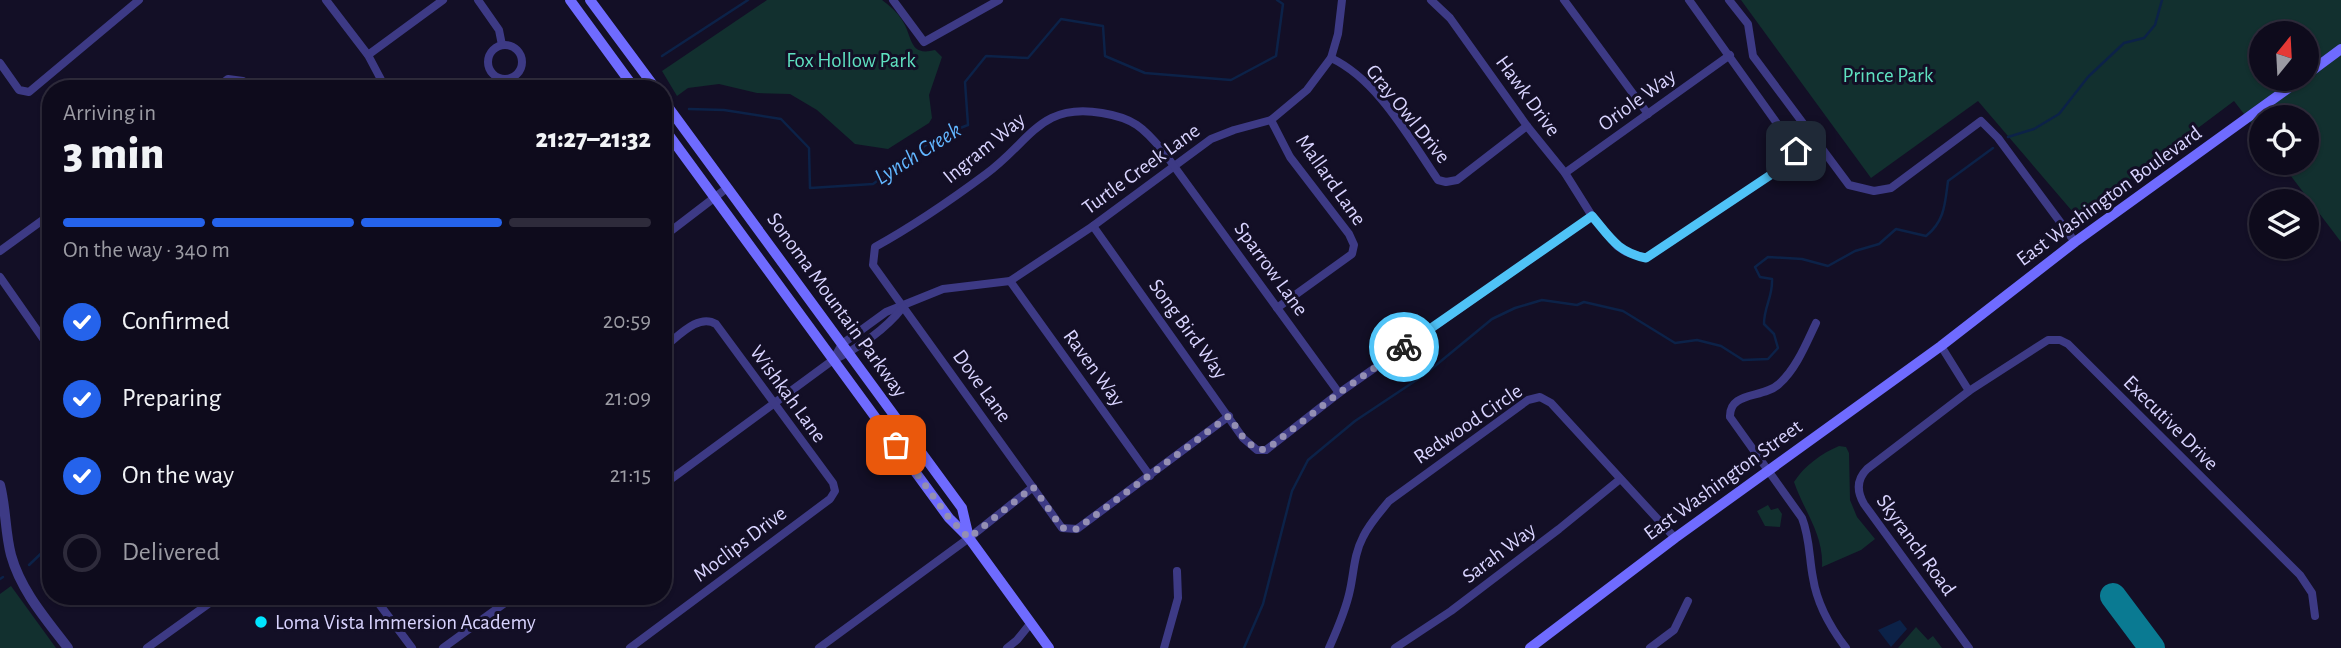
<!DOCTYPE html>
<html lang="en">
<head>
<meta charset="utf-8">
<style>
	body { margin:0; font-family:"Alegreya Sans",sans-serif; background:#1c1929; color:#f1f3f6; height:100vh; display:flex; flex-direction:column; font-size:26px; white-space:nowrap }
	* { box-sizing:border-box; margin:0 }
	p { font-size:23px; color:#9b9ba3 }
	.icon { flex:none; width:38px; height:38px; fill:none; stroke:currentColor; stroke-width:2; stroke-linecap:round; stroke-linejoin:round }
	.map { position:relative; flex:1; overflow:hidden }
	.drawer { position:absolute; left:42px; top:80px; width:630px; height:525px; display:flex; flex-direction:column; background:#0e0b1c; border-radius:28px; box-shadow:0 2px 5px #0004,0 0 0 2px #2e2b3b }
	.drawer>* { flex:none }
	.needle { width:46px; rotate:18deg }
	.fabs { position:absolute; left:2249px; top:21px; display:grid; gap:14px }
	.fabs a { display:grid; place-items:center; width:70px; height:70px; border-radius:50%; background:#0e0b1c; box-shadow:0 2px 5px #0004,0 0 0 2px #2e2b3b; font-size:35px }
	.pin { position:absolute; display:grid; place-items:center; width:60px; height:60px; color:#fff; margin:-30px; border-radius:14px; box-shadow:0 4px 10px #0006 }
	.courier { position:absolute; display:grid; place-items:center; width:70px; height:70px; margin:-35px; border:5px solid #4fc3f7; border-radius:50%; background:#fff; color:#222; box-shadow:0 2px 9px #0007 }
	.headline em { font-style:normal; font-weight:800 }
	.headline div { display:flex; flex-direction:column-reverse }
	.headline { display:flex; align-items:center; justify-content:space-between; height:119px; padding:0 21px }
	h1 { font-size:46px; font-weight:800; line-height:52px }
	.bar { display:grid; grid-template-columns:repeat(4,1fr); gap:10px 7px; align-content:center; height:84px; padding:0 21px }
	.bar i { height:9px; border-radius:5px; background:#2e2b3b }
	.bar .on { background:#2563eb }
	.bar p { grid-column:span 4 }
	ol { padding:0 21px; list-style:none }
	li { display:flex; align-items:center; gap:21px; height:77px }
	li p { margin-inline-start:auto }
	li .icon { padding:7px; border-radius:50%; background:#2563eb; color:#fff; stroke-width:4 }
	li:last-child { color:#9b9ba3 }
	li i { width:38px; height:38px; border:4px solid #2e2b3b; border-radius:50% }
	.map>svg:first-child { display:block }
	.green { fill:#12302f; fill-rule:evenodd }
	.water { fill:#0c2248 }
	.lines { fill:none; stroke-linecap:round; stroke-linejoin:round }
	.stream { stroke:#0c2248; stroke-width:2.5 }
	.taxiway { stroke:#0a7a92; stroke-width:26 }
	.minor { stroke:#3d3a85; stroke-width:8 }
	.tertiary { stroke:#3d3a85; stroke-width:10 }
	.secondary { stroke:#6f6bff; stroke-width:10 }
	.done { stroke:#948fb3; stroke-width:7; stroke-dasharray:0 12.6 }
	.route { stroke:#4fc3f7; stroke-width:9 }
	.poi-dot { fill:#00e5ff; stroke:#130f26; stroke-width:2.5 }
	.labels { text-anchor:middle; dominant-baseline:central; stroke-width:6; stroke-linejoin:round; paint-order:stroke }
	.park-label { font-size:21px; fill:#5fe0c0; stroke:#130f26 }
	.street-label { font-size:21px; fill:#d9d4ff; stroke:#130f26 }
	.poi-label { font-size:21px; fill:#d9d4ff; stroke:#130f26; text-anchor:start }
	.water-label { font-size:23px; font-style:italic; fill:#62b6ff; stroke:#130f26 }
</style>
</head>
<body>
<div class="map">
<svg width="2341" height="648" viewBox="0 0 2341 648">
	<rect width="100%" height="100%" fill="#130f26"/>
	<!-- green -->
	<g class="green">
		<path d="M 767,0 L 882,0 C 890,6 897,12 902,20 C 913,36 908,57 935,50 L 942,57 L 929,95 L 932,118 L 929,123 L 888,149 L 855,144 L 817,110 L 790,94 L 757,93 L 719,84 L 688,88 L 677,96 L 662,71 Z"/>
		<path d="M 1741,0 L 2341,0 L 2341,242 L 2281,163 L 2306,163 L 2306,117 L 2261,117 L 2261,136 L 2234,101 L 2078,218 L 1978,101 L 1871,178 ZM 2261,33 L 2306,33 L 2306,79 L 2261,79 Z"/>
		<path d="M 1839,446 L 1846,447 L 1849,453 L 1850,500 L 1857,517 L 1875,539 L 1861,550 L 1822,567 C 1824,535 1804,511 1794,482 C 1804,466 1822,453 1839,446 Z"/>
		<polygon points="1768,505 1771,510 1778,508 1782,514 1780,527 1765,526 1757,511"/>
		<polygon points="11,586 56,648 0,648 0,594"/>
		<polygon points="1916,627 1928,640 1933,636 1942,648 1898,648"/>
	</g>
	<!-- water -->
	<polygon class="water" points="1900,620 1907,629 1891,647 1878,630"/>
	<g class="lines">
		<!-- stream -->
		<g class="stream">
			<polyline points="662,56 748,0"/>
			<polyline points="689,109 724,110 781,119 809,148 810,188 873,184 937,137 968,125 965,82 986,56 1028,58 1061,19 1103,26 1105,56 1145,73 1231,80 1276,56 1283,4 1277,0"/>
			<polyline points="2008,137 2034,129 2059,114 2088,77 2124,43 2144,38 2155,25 2162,0"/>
			<polyline points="29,565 51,544"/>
			<polyline points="0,579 3,577"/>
			<path d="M 1244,648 L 1263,604 L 1292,491 L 1308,460 L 1355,421 L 1424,375 L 1492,319 L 1515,308 L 1542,300 L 1577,305 L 1584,302 L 1623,311 L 1675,343 L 1697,340 L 1721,346 L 1743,360 L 1768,359 L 1778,348 L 1774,334 L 1764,324 C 1764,306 1773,297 1772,279 L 1760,277 L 1755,267 L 1768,257 L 1802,259 L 1828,266 L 1855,251 L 1879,244 L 1896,229 L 1926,236 C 1945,221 1945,203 1948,181 L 1993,148"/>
		</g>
		<!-- taxiway -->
		<polyline class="taxiway" points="2113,596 2152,648"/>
		<!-- minor -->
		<g class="minor">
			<polyline points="326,0 368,55 386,89"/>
			<polyline points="478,0 499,30 502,45"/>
			<polyline points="893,0 924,42 999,0"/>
			<polyline points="1431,0 1450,18 1527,126 1565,173 1592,216 1617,246 1626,252 1646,258 1787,164 1796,150 1689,0"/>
			<polyline points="1564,0 1648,114"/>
			<polyline points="1729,0 1748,24 1753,56 1849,185 1874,191 1891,188 1981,121 1998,138 2075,242"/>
			<circle cx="505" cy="62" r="17"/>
			<polyline points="368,55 443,0"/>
			<path d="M 1331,58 C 1378,80 1409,138 1438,180 L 1446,182 L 1457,180 L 1527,126"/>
			<polyline points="0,63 19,90 29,92 139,0"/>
			<polyline points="215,89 228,79 243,81 249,89"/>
			<polyline points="1271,120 1290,157 1349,234 1354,245 1352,254 1277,308"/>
			<polyline points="1565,173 1730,55"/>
			<polyline points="1093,226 1243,438 1257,450 1266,450 1339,393 1592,216"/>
			<polyline points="663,237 727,188"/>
			<polyline points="0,251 51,214"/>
			<polyline points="0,277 51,350"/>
			<polyline points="1010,281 1150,476"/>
			<path d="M 1816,323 C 1806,344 1796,369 1779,384 C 1763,399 1729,391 1730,417 L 1802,518 C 1810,538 1809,558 1813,578 C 1817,604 1830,627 1846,648"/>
			<path d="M 1941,346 L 1969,391 L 1867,469 C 1856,480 1857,492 1864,504 L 1969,648"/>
			<polyline points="833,360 842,344 886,312 943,289 1010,281 1093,226 1211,139 1234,130 1271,120 1307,90 1331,58 1338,34 1342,0"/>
			<polyline points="1969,391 2048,340 2060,340 2068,344 2300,575 2312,593 2315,616"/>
			<path d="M 1229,416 L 1077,529 L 1062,528 L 873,265 L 875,247 C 913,226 951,200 986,174 C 1030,142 1040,102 1102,113 C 1133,118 1143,127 1163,151 L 1339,393"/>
			<path d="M 663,485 L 833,360 C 859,348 886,329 903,307"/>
			<polyline points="374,597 412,648"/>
			<polyline points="147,648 218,597"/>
			<polyline points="443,648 513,597"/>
			<path d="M 630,648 L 830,499 L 835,491 L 833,483 L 716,324 C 698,313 678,337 663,348"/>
			<polyline points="819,648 969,538 1033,487"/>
			<polyline points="1007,648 1017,640 1030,624"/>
			<polyline points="1164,648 1178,598 1177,571"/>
			<path d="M 1329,648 C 1337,630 1346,610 1350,590 C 1354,572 1354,554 1363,537 C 1369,524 1380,512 1389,501 L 1528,400 L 1540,397 L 1551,403 L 1675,538"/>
			<polyline points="1395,648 1451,611 1559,529 1619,480"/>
			<polyline points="1650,648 1674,630 1688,601"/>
		</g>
		<!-- tertiary -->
		<path class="tertiary" d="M 0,485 C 6,508 5,532 11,555 C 21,591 46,619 68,648"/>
		<!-- secondary -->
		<g class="secondary">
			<polyline points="570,0 635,89"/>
			<polyline points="590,0 656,89"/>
			<polyline points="2306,75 2341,49"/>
			<polyline points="663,100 962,508 969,538"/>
			<polyline points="663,127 949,518 969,538 1049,648"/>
			<polyline points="1530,648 1675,538 1941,346 2075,242 2301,79"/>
		</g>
	</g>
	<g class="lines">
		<!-- done -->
		<path class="done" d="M 896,445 L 949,518 L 969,538 L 1033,487 L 1062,528 L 1077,529 L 1229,416 C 1239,431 1247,449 1266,450 L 1339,393 L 1404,347"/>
		<!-- route -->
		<path class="route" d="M 1404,347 L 1592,216 C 1610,237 1617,252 1646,258 L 1787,164 L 1796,151"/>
	</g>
	<!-- markers -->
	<circle class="poi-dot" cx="261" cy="622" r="7"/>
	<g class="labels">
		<!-- park labels -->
		<g class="park-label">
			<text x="851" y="60">Fox Hollow Park</text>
			<text x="1888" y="75">Prince Park</text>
		</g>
		<!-- street labels -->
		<g class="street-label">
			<text transform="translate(1528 96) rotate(54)">Hawk Drive</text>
			<text transform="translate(1637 100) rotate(-36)">Oriole Way</text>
			<text transform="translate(1408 114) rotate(51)">Gray Owl Drive</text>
			<text transform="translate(984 148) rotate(-39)">Ingram Way</text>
			<text transform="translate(1141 169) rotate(-36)">Turtle Creek Lane</text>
			<text transform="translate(1331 180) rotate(55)">Mallard Lane</text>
			<text transform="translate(2109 196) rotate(-36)">East Washington Boulevard</text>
			<text transform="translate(1271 269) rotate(54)">Sparrow Lane</text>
			<text transform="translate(837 305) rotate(54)">Sonoma Mountain Parkway</text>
			<text transform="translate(1188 329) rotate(54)">Song Bird Way</text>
			<text transform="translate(1094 368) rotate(54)">Raven Way</text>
			<text transform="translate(982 386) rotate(54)">Dove Lane</text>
			<text transform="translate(788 394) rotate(54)">Wishkah Lane</text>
			<text transform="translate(2171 423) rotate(45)">Executive Drive</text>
			<text transform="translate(1468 424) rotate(-34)">Redwood Circle</text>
			<text transform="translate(1723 480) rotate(-36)">East Washington Street</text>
			<text transform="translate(740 544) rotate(-37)">Moclips Drive</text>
			<text transform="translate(1916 545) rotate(54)">Skyranch Road</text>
			<text transform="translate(1499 553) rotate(-37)">Sarah Way</text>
		</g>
		<!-- poi labels -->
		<g class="poi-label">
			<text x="275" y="622">Loma Vista Immersion Academy</text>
		</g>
		<!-- water labels -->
		<g class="water-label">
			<text transform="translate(918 154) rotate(-32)">Lynch Creek</text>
		</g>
	</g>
</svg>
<div class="fabs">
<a><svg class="needle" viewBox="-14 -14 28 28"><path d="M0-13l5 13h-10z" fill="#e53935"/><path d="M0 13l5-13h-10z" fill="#9b9ba3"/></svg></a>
<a><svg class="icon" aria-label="locate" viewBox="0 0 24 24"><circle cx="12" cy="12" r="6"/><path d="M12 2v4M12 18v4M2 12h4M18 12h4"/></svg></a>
<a><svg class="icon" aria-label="layers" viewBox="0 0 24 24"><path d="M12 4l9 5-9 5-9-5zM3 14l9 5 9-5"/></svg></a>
</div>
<div class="pin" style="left:896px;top:445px;background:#ea580c"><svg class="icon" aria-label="bag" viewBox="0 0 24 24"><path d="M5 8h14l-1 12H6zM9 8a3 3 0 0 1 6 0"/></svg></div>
<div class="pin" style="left:1796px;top:151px;background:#1f2937"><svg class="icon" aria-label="home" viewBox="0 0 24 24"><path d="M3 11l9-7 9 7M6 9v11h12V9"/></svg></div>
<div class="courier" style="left:1404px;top:347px"><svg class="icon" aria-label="bike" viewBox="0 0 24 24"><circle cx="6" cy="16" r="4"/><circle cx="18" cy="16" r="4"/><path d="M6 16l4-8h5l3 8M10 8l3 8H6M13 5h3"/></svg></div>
<section class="drawer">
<div class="headline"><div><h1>3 min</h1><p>Arriving in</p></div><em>21:27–21:32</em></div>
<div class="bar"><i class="on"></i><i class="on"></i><i class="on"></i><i></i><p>On the way · 340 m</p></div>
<ol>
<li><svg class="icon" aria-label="check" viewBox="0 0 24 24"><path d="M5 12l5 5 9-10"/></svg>Confirmed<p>20:59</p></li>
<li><svg class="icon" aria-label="check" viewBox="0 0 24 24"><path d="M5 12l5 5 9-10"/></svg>Preparing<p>21:09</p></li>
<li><svg class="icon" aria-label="check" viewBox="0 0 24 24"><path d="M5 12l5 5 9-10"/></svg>On the way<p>21:15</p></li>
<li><i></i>Delivered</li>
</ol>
</section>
</div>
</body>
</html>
